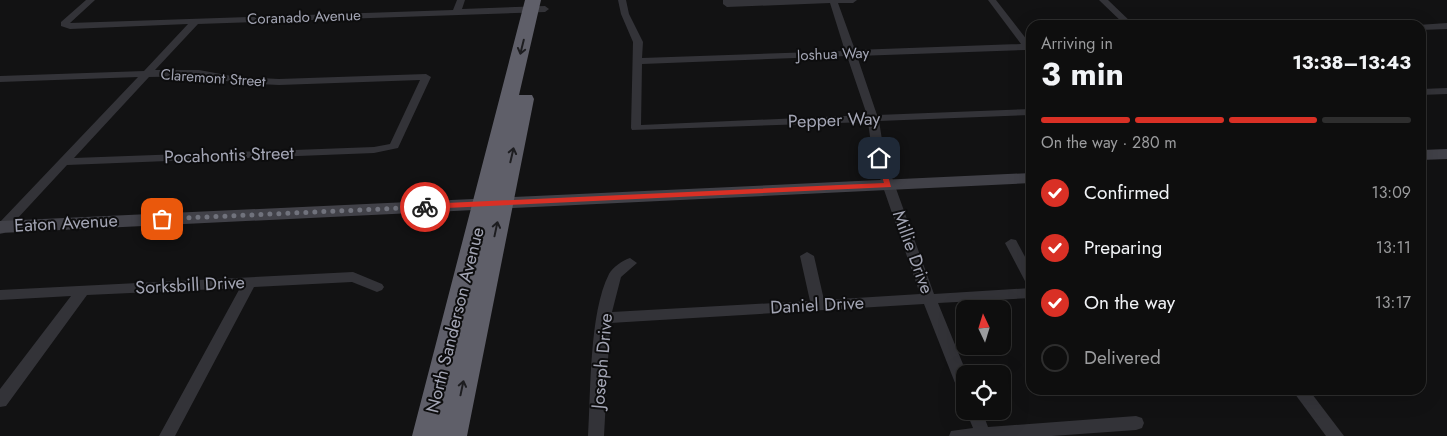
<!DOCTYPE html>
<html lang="en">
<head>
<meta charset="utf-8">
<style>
	body { margin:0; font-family:Jost,sans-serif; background:#171717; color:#f1f3f6; height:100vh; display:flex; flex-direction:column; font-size:19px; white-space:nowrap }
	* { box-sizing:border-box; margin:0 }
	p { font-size:16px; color:#9b9c9e }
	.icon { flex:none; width:28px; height:28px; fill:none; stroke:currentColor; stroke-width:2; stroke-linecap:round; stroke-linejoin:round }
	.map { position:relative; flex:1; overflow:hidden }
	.sheet { position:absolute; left:1026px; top:20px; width:400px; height:375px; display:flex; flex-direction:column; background:#0e0e0e; border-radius:15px; box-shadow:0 5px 20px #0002,0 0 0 1px #2e2e2e }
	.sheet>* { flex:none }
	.needle { width:32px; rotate:356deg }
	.fabs { position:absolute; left:956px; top:300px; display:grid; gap:10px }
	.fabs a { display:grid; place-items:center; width:55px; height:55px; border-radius:10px; background:#0e0e0e; box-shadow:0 5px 20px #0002,0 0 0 1px #2e2e2e; font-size:25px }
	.pin { position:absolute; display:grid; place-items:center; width:42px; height:42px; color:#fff; margin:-21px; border-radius:10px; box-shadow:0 2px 8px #0006 }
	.courier { position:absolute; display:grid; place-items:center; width:50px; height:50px; margin:-25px; border:4px solid #d93025; border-radius:50%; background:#fff; color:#222; box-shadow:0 1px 6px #0007 }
	.head em { font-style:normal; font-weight:700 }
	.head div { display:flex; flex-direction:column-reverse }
	.head { display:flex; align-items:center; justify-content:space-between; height:85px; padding:0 15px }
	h1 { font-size:32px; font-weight:700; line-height:38px }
	.bar { display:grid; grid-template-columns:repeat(4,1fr); gap:8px 5px; align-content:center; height:60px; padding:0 15px }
	.bar i { height:6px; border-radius:4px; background:#2e2e2e }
	.bar .current { background:#d93025 }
	.bar p { grid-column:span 4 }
	ol { padding:0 15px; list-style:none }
	li { display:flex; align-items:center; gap:15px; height:55px }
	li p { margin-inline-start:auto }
	li .icon { padding:5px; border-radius:50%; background:#d93025; color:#fff; stroke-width:4 }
	li:last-child { color:#9b9c9e }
	li i { width:28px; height:28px; border:2px solid #2e2e2e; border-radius:50% }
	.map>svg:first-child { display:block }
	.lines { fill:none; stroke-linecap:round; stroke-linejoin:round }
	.street { fill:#333338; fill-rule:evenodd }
	.secondary { fill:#414148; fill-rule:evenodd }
	.highway { fill:#5f5f69; fill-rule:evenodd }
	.oneway { stroke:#1d1d20 }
	.route { fill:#d93025 }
	.done { stroke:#70727c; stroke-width:5; stroke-dasharray:0 9 }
	.labels { text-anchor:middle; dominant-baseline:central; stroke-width:4; stroke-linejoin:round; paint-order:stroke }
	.far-street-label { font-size:15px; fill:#a3a5b4; stroke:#0d0d0e }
	.street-label { font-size:18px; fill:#a3a5b4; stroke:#0d0d0e }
</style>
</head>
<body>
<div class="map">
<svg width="1447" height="436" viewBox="0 0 1447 436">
	<rect width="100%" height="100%" fill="#121213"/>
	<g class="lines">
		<!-- street -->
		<g class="street">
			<path d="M 86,0 L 95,0 L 70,23 L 453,10 L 457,0 L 465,0 L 462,9 L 545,6 L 549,9 L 545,12 L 198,24 L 155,70 L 199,70 L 237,77 L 279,79 L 426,74 L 431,77 L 398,148 L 374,153 L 67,165 L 4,233 L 0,234 L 0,222 L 138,77 L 0,82 L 0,76 L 144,71 L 188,24 L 70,29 L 61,26 L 61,22 ZM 199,76 L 237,83 L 279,85 L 420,80 L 390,144 L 374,147 L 74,158 L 149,77 Z"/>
			<path d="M 618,0 L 626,0 L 629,14 L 643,42 L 642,58 L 845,51 L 830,3 L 727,7 L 723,4 L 723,0 L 857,0 L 853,3 L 838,3 L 855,50 L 1021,44 L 988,0 L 996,0 L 1031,45 L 1031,54 L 1025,50 L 857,56 L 877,115 L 1031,109 L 1031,115 L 879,121 L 885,158 L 934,294 L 1031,288 L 1031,298 L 938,303 L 967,374 L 965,374 L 965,394 L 959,392 L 957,388 L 924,304 L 610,323 L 604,436 L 588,436 C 591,392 589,313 609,274 C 612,268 623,260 630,258 L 637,263 L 621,277 L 612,312 L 810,301 L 800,256 L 807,252 L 814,256 L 824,300 L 920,294 L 873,158 L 868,122 L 632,130 L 631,128 L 633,42 L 621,14 ZM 847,56 L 867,115 L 641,125 L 642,64 Z"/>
			<polygon points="1099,0 1108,0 1134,25 1125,25"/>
			<polygon points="1447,23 1447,29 1421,30 1421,25 1418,25"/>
			<polygon points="1447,88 1447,94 1421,95 1421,89"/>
			<polygon points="1011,239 1016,240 1031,268 1031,285 1026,283 1005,243"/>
			<polygon points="353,272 382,284 384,287 382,290 377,292 352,282 254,287 175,436 159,436 240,288 87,295 6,406 0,407 0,389 71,296 0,300 0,290"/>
			<polygon points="1292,390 1309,390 1344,436 1326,436"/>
			<polygon points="966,411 982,411 988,427 1136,416 1142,418 1144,423 1142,428 1136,430 1052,436 949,436 951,431 973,428"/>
		</g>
		<!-- secondary -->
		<g class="secondary">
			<polygon points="1447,149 1447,159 1421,160 1421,150"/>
			<polygon points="1031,173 1031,183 0,233 0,221"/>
		</g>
		<!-- highway -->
		<polygon class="highway" points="525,0 541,0 519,95 532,95 534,99 467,436 412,436"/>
	</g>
	<!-- one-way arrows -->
	<defs><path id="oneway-shaft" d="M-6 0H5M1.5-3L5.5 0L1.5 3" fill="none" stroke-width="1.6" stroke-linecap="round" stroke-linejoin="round" transform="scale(1.25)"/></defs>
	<g class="oneway">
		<use href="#oneway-shaft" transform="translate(522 47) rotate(104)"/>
		<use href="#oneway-shaft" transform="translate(512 155) rotate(-77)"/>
		<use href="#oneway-shaft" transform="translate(496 229) rotate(-78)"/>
		<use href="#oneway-shaft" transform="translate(462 388) rotate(-78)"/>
	</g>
	<!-- route -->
	<polygon class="route" points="876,157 883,158 891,187 425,209 421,207 425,204 884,183"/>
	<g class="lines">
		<!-- done -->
		<polyline class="done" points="162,219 425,207"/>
	</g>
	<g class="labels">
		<!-- far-street labels -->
		<g class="far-street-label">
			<text transform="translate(304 17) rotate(-2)">Coranado Avenue</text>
			<text transform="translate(833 54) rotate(-2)">Joshua Way</text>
			<text transform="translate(213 78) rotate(4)">Claremont Street</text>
		</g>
		<!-- street labels -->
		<g class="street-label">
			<text transform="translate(834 120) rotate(-2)">Pepper Way</text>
			<text transform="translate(229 155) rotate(-2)">Pocahontis Street</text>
			<text transform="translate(66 223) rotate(-3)">Eaton Avenue</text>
			<text transform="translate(913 252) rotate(70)">Millie Drive</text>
			<text transform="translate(190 285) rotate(-3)">Sorksbill Drive</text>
			<text transform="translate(817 305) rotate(-3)">Daniel Drive</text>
			<text transform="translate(455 320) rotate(-76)">North Sanderson Avenue</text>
			<text transform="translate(602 361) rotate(-85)">Joseph Drive</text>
		</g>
	</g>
</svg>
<div class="fabs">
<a><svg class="needle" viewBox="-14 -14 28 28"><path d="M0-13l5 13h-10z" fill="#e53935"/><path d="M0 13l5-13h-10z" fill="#9b9c9e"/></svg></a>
<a><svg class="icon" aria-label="locate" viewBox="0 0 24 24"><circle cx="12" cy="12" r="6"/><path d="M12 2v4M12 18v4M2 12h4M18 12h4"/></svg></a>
</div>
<div class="pin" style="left:162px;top:219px;background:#ea580c"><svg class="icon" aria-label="bag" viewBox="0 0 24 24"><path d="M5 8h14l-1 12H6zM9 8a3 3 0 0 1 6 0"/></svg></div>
<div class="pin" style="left:879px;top:158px;background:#1f2937"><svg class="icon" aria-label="home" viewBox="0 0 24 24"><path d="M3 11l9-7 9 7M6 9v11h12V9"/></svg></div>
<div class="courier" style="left:425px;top:207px"><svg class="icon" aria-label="bike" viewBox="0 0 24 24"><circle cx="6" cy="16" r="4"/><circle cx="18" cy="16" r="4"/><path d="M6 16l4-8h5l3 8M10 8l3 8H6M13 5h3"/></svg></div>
<section class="sheet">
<div class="head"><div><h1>3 min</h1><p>Arriving in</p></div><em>13:38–13:43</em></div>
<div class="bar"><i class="current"></i><i class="current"></i><i class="current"></i><i></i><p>On the way · 280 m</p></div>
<ol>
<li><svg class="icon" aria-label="check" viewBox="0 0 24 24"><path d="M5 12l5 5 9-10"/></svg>Confirmed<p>13:09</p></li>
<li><svg class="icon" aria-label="check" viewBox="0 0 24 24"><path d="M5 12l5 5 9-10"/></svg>Preparing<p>13:11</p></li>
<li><svg class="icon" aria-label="check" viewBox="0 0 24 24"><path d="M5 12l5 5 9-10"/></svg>On the way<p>13:17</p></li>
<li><i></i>Delivered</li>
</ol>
</section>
</div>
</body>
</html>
